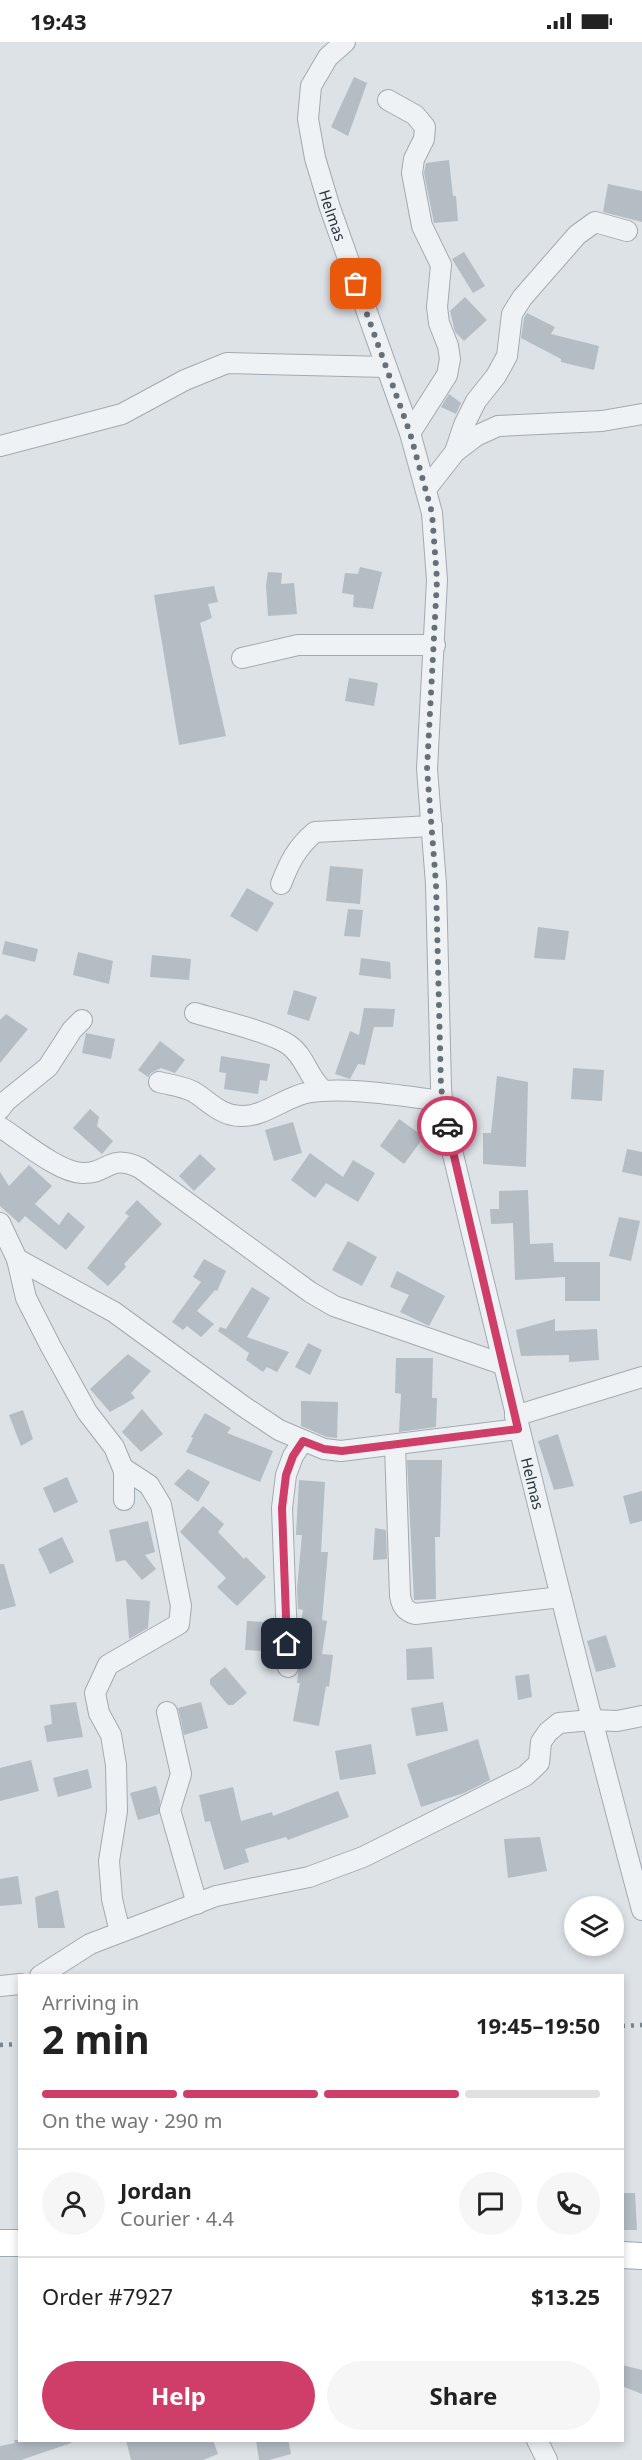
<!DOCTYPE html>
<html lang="en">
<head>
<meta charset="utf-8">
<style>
	body { margin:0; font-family:"Noto Sans",sans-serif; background:#f6f6f6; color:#222; height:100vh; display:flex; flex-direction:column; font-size:22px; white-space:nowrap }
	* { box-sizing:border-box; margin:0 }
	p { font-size:20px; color:#767676 }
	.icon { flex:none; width:33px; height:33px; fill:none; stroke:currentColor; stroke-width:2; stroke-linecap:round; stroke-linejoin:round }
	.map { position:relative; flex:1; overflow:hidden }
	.panel { position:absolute; left:18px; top:1932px; width:606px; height:468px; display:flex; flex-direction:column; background:#fff; border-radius:0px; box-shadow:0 3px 9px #0003 }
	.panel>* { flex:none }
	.controls { position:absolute; left:564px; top:1854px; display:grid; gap:12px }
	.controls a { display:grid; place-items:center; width:60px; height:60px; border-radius:50%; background:#fff; box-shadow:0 3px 9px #0003; font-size:30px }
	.pin { position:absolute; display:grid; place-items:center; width:51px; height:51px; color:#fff; margin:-26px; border-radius:12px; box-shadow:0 3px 9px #0006 }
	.courier { position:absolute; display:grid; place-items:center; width:60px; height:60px; margin:-30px; border:4px solid #cf3e69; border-radius:50%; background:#fff; color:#222; box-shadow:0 2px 8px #0007 }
	.head em { font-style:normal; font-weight:700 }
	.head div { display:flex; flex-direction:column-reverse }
	.head { display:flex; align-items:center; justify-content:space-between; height:102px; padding:0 24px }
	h1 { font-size:39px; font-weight:700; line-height:45px }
	.bar { display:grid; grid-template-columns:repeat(4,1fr); gap:9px 6px; align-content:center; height:72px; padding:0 24px }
	.bar i { height:8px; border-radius:4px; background:#e0e0e0 }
	.bar .selected { background:#cf3e69 }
	.bar p { grid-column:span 4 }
	.line { display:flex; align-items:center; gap:15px; padding:0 24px; border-top:2px solid #e0e0e0 }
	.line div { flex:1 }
	.round { display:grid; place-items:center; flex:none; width:63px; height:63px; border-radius:32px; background:#f6f6f6 }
	.cta { display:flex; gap:12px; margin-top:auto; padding:12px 24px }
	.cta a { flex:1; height:69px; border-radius:36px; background:#cf3e69; color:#fff; font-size:24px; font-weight:700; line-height:69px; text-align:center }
	.cta a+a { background:#f6f6f6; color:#222 }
	.status { display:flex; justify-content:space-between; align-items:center; height:42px; padding:0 30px; background:#fff; direction:ltr }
	.status svg { height:16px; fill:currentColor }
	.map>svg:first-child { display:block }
	.building { fill:#b4bcc4 }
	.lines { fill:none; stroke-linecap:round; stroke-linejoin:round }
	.minor-casing { stroke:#a2aab1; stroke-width:22 }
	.major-casing { stroke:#9ca8b3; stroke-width:28 }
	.minor { stroke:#eff2f5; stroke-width:20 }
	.major { stroke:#fff; stroke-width:26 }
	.rail { stroke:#768491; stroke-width:4.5; stroke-dasharray:3 6; stroke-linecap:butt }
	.done { stroke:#667078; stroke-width:6; stroke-dasharray:0 10.8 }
	.route { stroke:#cf3e69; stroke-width:8 }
	.labels { text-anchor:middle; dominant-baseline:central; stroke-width:4.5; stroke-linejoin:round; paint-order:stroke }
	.street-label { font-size:15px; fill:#26323d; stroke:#ecf1f5 }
</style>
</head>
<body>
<div class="status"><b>19:43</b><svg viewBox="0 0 49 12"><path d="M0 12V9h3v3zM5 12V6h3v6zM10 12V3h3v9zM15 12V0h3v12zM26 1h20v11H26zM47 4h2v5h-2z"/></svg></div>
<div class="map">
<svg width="642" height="2418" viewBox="0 0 642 2418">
	<rect width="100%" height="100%" fill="#dde2e7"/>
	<!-- building -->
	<g class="building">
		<polygon points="354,35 367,41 348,94 331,85"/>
		<polygon points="449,118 453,154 456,154 458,179 434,181 424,131 426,121"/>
		<polygon points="608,142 642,149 642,180 603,170"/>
		<polygon points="464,210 485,244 473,251 452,217"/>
		<polygon points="465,255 487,278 464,299 455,290 450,269"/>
		<polygon points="527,271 555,285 551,292 599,304 594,328 561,320 561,317 521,296 524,276"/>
		<polygon points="449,352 461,361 456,372 441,365"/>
		<polygon points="360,525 382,530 373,567 353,565 354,553 342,551 345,531 358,532"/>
		<polygon points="268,530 282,531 281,542 294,541 297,572 268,574 266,544"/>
		<polygon points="214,544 218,560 208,562 212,576 200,581 226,694 179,703 154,553"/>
		<polygon points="349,636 378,641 374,664 345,659"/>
		<polygon points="330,824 363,827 360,862 326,859"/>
		<polygon points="247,846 274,861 257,890 230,874"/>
		<polygon points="348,867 363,868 360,895 344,894"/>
		<polygon points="538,885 569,889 565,918 534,916"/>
		<polygon points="5,899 38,907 35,920 2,912"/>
		<polygon points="78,910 113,919 109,942 73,933"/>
		<polygon points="152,913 191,917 189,938 150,935"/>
		<polygon points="361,916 390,920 391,937 359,933"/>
		<polygon points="294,948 317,955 309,979 287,972"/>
		<polygon points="364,966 395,967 393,985 374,985 365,1023 358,1022 350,1037 335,1032 350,989 359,993"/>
		<polygon points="6,972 28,987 0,1021 0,978"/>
		<polygon points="86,991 115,997 111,1017 82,1011"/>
		<polygon points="160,999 185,1018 175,1031 161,1026 151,1031 148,1035 138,1028"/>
		<polygon points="221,1014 270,1022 267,1039 260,1038 258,1052 224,1047 226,1031 219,1030"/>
		<polygon points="573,1026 604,1028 602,1059 571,1057"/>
		<polygon points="497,1034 528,1040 526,1125 483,1122 483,1091 491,1091"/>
		<polygon points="90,1067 99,1075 97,1084 113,1099 102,1112 73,1086"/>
		<polygon points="399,1077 424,1095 404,1122 380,1104"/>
		<polygon points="293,1080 302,1111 274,1119 265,1088"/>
		<polygon points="627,1107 642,1110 642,1134 622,1130"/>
		<polygon points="310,1111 343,1135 353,1118 375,1131 358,1160 326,1141 315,1156 291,1138"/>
		<polygon points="200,1112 216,1127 194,1149 179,1134"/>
		<polygon points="29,1123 52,1144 35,1162 59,1183 68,1170 85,1185 66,1208 25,1174 19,1181 0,1164 0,1130 9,1144"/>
		<polygon points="528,1148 530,1202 553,1201 554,1220 600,1220 600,1259 565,1259 565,1235 515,1238 513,1181 491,1182 490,1167 499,1167 499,1149"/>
		<polygon points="137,1158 162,1182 124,1222 126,1225 108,1244 87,1226 129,1174 125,1171"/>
		<polygon points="619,1175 640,1179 631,1219 609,1214"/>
		<polygon points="348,1199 377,1215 362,1244 332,1228"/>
		<polygon points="204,1217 226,1229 217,1249 215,1248 197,1269 214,1282 201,1295 187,1284 183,1288 172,1280 201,1240 193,1235"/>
		<polygon points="397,1229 445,1254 429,1284 400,1270 409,1253 390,1245"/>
		<polygon points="252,1245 270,1256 247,1295 289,1310 277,1330 267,1325 263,1330 246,1318 249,1311 218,1289 220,1285 226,1287"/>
		<polygon points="555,1277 555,1289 597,1287 599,1318 569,1320 569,1313 521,1314 516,1288"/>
		<polygon points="308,1301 322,1308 310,1333 295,1325"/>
		<polygon points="128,1312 151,1329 131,1351 135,1356 110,1370 90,1347"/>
		<polygon points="396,1316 433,1316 432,1356 437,1356 436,1385 399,1390 401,1352 395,1351"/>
		<polygon points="301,1359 338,1360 337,1396 327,1395 301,1384"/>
		<polygon points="142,1367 163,1392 141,1410 122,1390"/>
		<polygon points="23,1368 33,1397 21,1404 9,1373"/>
		<polygon points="205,1371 231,1386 227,1391 273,1409 260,1440 186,1410 193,1396 191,1395"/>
		<polygon points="558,1392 574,1444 554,1448 538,1399"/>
		<polygon points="407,1418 442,1418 440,1495 435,1495 436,1557 414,1558"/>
		<polygon points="188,1427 210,1440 198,1460 174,1442"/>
		<polygon points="67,1435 78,1460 54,1471 43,1446"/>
		<polygon points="299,1438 325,1440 321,1510 328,1510 322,1578 327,1579 322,1612 333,1613 329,1645 326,1644 319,1684 293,1679 300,1641 297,1641 301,1603 299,1603 299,1591 303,1568 298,1567 297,1546 302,1493 296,1493"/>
		<polygon points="642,1449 642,1479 630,1482 623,1454"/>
		<polygon points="203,1464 224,1482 218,1490 244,1517 246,1515 266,1535 237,1564 217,1545 226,1536 180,1490"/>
		<polygon points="148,1479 155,1510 145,1513 156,1527 142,1538 125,1518 116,1520 109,1488"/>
		<polygon points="375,1486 386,1488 387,1517 373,1518"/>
		<polygon points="62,1495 74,1520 50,1532 38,1507"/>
		<polygon points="0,1522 4,1522 16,1564 0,1568"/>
		<polygon points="126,1557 150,1559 148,1586 129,1597"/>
		<polygon points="247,1579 265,1580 263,1609 245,1608"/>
		<polygon points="606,1593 616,1625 596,1630 587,1599"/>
		<polygon points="432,1605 434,1637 407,1638 406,1607"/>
		<polygon points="225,1625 247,1651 233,1663 228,1663 210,1642 210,1637"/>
		<polygon points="529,1632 532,1655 518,1658 515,1634"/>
		<polygon points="76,1660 83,1695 47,1700 44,1684 52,1682 50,1663"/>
		<polygon points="201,1660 208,1686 184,1693 178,1666"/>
		<polygon points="443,1660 448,1689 416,1694 411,1666"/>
		<polygon points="478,1697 490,1738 464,1751 421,1765 407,1722"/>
		<polygon points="371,1702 376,1732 340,1738 335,1709"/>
		<polygon points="31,1718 39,1749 0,1759 0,1726"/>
		<polygon points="88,1727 92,1746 58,1755 53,1736"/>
		<polygon points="156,1744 160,1759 159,1772 138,1778 130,1751"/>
		<polygon points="233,1745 241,1779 272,1770 273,1774 338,1749 349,1775 288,1798 286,1795 245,1807 249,1820 224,1828 210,1779 205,1780 199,1753"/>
		<polygon points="540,1795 547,1829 508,1836 504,1797"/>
		<polygon points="18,1834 22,1862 0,1864 0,1837"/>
		<polygon points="58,1848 65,1886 38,1886 35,1855"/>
		<polygon points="622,2151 635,2151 637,2188 622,2188"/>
		<polygon points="622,2323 642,2328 642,2352 622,2344"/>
		<polygon points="14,2398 71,2398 71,2401 21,2418 0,2418 0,2404 15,2401"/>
		<polygon points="126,2398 213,2398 218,2412 203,2418 131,2418"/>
		<polygon points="256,2398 288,2398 291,2412 269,2418 259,2418"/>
	</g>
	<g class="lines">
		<!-- minor casing -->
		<g class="minor-casing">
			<g id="minor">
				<path id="s1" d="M 345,0 L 328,15 L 311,44 L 308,77 L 315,116 L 330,166 L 410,391 L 432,471 L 437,538 L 427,727 L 436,842 L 441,1045 L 443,1071 C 507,1337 571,1603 642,1868"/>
				<polyline points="388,58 415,73 425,85 424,97 414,117 412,131 422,184 441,223 437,265 439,281 448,304 450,317 447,333 410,391"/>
				<polyline points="0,404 122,372 185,338 227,321 386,325"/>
				<polyline points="455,410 464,383 476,359 496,334 507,314 512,272 522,256 577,193 595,180 627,189"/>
				<polyline points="426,447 455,410 476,394 498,384 602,379 642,372"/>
				<polyline points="242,616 298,603 435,603"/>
				<path d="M 281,842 C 289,821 297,805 315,790 L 432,784"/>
				<path d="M 195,971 C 219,978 271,990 289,1003 C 306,1015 308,1036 323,1048"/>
				<path d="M 159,1040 C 170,1043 183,1044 194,1050 C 210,1060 221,1074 241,1074 C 263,1075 284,1056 306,1051 C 345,1044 402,1054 442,1059"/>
				<polyline points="0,1067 6,1059 48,1025 72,988 82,978"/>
				<path d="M 0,1085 C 21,1098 58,1130 82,1131 C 109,1132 108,1111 140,1126 L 310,1250 L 334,1264 L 502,1322"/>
				<polyline points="0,1181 17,1217 114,1270 243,1364 279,1388 324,1407 341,1409 518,1387"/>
				<polyline points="17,1217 26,1256 51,1305 87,1370 114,1405 124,1429 124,1458"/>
				<polyline points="515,1374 642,1335"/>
				<path d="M 395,1403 L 400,1554 C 402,1564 405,1569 415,1572 L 561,1555"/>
				<polyline points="288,1625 282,1466 286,1433 293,1414 303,1399"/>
				<polyline points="167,1670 181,1732 170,1768 197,1862"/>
				<polyline points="120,1890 112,1857 109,1819 117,1769 116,1723 111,1693 99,1671 95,1651 108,1623 179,1582 181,1564 161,1463 149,1443 123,1426"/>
				<polyline points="40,1934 90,1902 216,1854 309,1835 363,1815 525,1734 539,1721 541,1700 548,1690 559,1681 591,1678 617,1679 642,1674"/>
				<polyline points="0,1944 20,1942"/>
				<polyline points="537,2398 547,2418"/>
			</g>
		</g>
		<!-- major casing -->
		<g class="major-casing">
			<g id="major">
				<polyline points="0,2201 20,2201"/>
				<polyline points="622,2213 642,2214"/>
			</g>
		</g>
		<!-- minor -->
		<use href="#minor" class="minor"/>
		<!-- major -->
		<use href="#major" class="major"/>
		<!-- rail -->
		<g class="rail">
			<polyline points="622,1984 642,1983"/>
			<polyline points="0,2003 20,2002"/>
		</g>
	</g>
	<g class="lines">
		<!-- done -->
		<polyline class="done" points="356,242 410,391 432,471 437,538 427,727 436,842 441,1045 447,1084"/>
		<!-- route -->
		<polyline class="route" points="287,1602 282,1466 286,1433 293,1414 303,1399 324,1407 342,1409 518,1387 447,1084"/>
	</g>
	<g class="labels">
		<!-- street labels -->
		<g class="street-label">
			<text stroke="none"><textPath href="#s1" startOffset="189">Helmas</textPath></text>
			<text stroke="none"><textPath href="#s1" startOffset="1485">Helmas</textPath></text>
		</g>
	</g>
</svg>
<div class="controls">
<a><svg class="icon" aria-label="layers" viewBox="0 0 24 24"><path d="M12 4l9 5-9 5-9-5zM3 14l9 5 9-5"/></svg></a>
</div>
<div class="pin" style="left:356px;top:242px;background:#ea580c"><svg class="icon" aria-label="bag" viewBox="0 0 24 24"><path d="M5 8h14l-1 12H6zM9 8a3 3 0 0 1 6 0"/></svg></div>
<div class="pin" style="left:287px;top:1602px;background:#1f2937"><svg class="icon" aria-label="home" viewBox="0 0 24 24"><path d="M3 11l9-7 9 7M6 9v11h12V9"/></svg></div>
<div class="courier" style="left:447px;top:1084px"><svg class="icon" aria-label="car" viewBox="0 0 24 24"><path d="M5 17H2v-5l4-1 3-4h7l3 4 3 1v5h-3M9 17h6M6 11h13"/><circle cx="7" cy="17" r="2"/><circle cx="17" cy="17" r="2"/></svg></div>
<section class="panel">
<div class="head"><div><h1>2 min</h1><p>Arriving in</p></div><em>19:45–19:50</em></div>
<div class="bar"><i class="selected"></i><i class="selected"></i><i class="selected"></i><i></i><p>On the way · 290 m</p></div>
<div class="line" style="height:108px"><a class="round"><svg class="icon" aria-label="person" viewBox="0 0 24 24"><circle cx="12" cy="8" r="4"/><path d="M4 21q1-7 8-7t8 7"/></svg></a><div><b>Jordan</b><p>Courier · 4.4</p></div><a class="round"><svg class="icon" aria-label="chat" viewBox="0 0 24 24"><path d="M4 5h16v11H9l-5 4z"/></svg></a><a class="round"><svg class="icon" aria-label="phone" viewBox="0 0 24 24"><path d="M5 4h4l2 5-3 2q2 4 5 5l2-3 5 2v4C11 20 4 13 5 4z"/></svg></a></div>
<div class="line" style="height:78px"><div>Order #7927</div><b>$13.25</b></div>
<div class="cta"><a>Help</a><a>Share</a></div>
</section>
</div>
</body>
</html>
